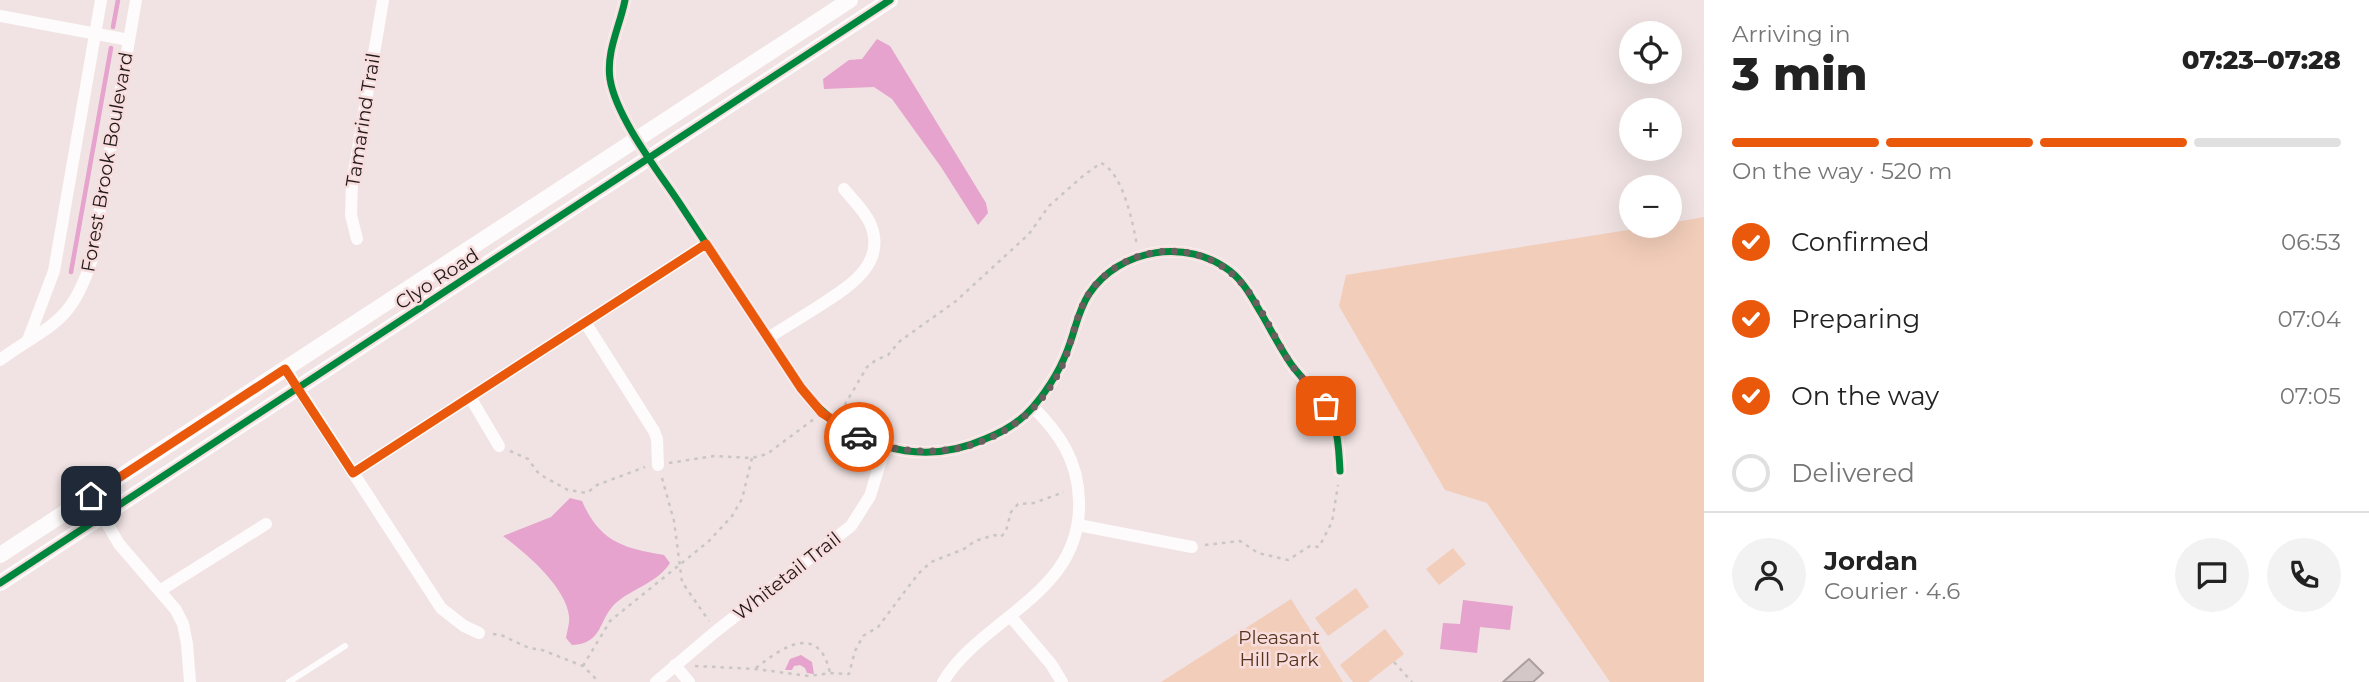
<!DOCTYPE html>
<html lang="en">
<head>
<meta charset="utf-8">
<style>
	body { margin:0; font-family:Montserrat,sans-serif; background:#f2f2f2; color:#222; height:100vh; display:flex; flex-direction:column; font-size:26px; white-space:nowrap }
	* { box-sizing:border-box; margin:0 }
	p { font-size:23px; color:#767676 }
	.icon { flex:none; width:38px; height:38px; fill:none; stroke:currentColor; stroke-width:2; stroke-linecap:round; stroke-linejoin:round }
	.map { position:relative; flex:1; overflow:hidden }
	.drawer { display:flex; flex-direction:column; background:#fff; width:665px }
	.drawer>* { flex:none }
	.controls { position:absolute; left:1619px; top:21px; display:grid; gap:14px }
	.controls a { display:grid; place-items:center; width:63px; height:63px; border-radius:50%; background:#fff; box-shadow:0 7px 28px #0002; font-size:35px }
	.pin { position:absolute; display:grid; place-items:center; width:60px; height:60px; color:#fff; margin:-30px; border-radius:14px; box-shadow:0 4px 10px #0006 }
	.courier { position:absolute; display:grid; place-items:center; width:70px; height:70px; margin:-35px; border:5px solid #ea580c; border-radius:50%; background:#fff; color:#222; box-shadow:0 2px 9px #0007 }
	.head em { font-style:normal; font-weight:800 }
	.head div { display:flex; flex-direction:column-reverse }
	.head { display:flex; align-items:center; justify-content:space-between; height:119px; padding:0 28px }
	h1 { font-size:46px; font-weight:800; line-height:52px }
	.bar { display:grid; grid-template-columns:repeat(4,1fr); gap:10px 7px; align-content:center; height:84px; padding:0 28px }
	.bar i { height:9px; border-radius:5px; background:#e0e0e0 }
	.bar .current { background:#ea580c }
	.bar p { grid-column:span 4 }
	.line { display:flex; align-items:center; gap:18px; padding:0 28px; border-top:2px solid #e0e0e0 }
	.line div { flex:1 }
	.round { display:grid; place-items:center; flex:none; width:74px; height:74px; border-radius:37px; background:#f2f2f2 }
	ol { padding:0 28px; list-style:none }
	li { display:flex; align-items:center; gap:21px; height:77px }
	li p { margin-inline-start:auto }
	li .icon { padding:7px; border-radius:50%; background:#ea580c; color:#fff; stroke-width:4 }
	li:last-child { color:#767676 }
	li i { width:38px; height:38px; border:4px solid #e0e0e0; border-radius:50% }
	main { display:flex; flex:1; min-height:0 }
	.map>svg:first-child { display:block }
	.green { fill:#f2cdba }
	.water { fill:#e5a3cd }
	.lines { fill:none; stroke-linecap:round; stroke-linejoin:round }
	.stream { stroke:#e5a3cd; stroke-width:4.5 }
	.building { fill:#d3c8c7; stroke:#aba09f; stroke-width:2 }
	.path { stroke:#cac6c6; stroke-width:2.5; stroke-dasharray:3.5 5; stroke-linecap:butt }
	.lane { stroke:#fdfbfb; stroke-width:6 }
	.street { stroke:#fdfbfb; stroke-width:12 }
	.secondary { stroke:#fdfbfb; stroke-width:16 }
	.cycleway-casing { stroke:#f7dddd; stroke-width:11 }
	.cycleway { stroke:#00873e; stroke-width:7 }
	.done { stroke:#6a5f5f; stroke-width:7; stroke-dasharray:0 12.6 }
	.route { stroke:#ea580c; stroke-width:9 }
	.labels { text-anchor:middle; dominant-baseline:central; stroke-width:5; stroke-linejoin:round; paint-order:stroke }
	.street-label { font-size:19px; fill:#211818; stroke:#f7dddd }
	.park-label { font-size:19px; fill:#59351c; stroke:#f7dddd }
</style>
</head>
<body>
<main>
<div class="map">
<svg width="1704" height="682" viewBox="0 0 1704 682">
	<rect width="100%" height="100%" fill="#f1e3e3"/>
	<!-- green -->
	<g class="green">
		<polygon points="1704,217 1704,682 1610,682 1487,503 1445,490 1339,306 1346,275 1653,226 1670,226 1670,223"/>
		<polygon points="1453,548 1466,564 1439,585 1426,569"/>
		<polygon points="1356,588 1369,607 1328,636 1315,618"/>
		<polygon points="1291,599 1343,682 1161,682"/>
		<polygon points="1385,629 1404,654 1368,682 1353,682 1340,665"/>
	</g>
	<!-- water -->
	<g class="water">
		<polygon points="877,39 890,46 986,203 988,213 978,225 941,167 892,99 874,87 824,89 823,79 849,60 862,59"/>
		<path d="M 570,498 L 582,501 C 600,542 623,548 664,555 L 670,563 C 658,582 634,588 617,602 C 598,618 604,644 572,645 L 566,638 C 567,631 570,623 569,616 C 566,587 525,552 503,536 L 551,517 Z"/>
		<polygon points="1463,600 1513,606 1510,630 1480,627 1477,653 1440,649 1443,623 1460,624"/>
		<polygon points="801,655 812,662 814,674 807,673 805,668 800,665 794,666 792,670 785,670 790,659"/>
	</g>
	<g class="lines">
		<!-- stream -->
		<g class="stream">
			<polyline points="113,27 118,0"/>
			<polyline points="71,272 111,48"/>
		</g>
	</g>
	<!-- building -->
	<polygon class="building" points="1529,659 1543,673 1533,682 1503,682"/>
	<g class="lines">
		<!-- path -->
		<g class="path">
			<path d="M 842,413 L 844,406 L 867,367 L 876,360 L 888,355 L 900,341 L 956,301 L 1029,234 L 1049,206 L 1084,175 L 1101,163 C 1123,173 1133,223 1137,246"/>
			<polyline points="510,451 528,459 539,474 568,490 587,493 597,485 645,467"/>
			<polyline points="669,463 714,456 752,458 767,454 814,419"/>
			<polyline points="662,478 674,521 682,582 709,621"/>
			<polyline points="1205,545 1240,541 1258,553 1288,560 1310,546 1319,547 1332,522 1338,485"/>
			<polyline points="493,634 501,635 529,648 542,650 583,666 599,682"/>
			<polyline points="1394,662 1412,682"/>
			<polyline points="583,666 610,621 709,541 732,516 742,499 752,458"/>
			<polyline points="695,666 755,669 809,676 830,673 849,674 855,651 863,636 878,627 918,574 931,562 964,549 975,541 994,535 1001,537 1006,531 1011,512 1018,504 1034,503 1064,492"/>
			<path d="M 756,668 C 782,647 819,622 830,673"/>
		</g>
		<!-- lane -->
		<polyline class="lane" points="289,682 345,646"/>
		<!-- street -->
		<g class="street">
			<path d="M 625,0 C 620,26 606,51 610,79 C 616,117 658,171 680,204 C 721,266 761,327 801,388 C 846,445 918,469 985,439 C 1003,432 1021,421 1033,407 C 1050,387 1062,367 1070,343 C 1076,326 1079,309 1089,294 C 1120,248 1187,238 1230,271 C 1244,282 1252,298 1261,313 C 1271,330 1280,348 1291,364 C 1306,385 1326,398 1334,424 C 1339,439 1339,455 1340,471"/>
			<polyline points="0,16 129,40"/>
			<polyline points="357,239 351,215 352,184 383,0"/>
			<polyline points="585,322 654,431 657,439 658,465"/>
			<path d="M 768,338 C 785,327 802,317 819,306 C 848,287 888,264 870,223 C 864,210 853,200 844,189"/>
			<polyline points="28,340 54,271 101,0"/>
			<path d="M 0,360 C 49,324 70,326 91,262 L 136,0"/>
			<polyline points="285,368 441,608 464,626 479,633"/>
			<polyline points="470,397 499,446"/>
			<polyline points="353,473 706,244"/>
			<polyline points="91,496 119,544 176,610 183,624 187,644 190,682"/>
			<polyline points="1078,525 1192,547"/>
			<polyline points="161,590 266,524"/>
			<polyline points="1011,617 1051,664 1062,682"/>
			<polyline points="675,665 689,682"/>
			<polyline points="656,682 715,632 851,526 870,496 885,447"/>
			<path d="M 943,682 C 983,616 1083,594 1079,500 C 1078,461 1060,434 1033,407"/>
		</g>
		<!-- secondary -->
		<g class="secondary">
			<polyline points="0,555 850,0"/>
			<polyline points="0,583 890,0"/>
		</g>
		<!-- cycleway casing -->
		<g class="cycleway-casing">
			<g id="cycleway">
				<path d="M 625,0 C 620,26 606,51 610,79 C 616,117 658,171 680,204 C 721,266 761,327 801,388 C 846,445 918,469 985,439 C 1003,432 1021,421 1033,407 C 1050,387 1062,367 1070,343 C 1076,326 1079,309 1089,294 C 1120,248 1187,238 1230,271 C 1244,282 1252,298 1261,313 C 1271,330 1280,348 1291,364 C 1306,385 1326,398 1334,424 C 1339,439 1339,455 1340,471"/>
				<polyline points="0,583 890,0"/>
			</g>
		</g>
		<!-- cycleway -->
		<use href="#cycleway" class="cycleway"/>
	</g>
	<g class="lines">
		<!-- done -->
		<path class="done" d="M 859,437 C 935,470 1026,445 1062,366 C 1073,342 1075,314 1090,292 C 1122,247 1189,237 1231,273 C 1258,295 1271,333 1289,361 C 1300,378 1315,390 1326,406"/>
		<!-- route -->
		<polyline class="route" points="91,496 285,369 353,473 706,244 801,388 822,413 859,437"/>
	</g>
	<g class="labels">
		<!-- street labels -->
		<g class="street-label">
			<text transform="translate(363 120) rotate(-81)">Tamarind Trail</text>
			<text transform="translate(107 162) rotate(-80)">Forest Brook Boulevard</text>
			<text transform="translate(437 279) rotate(-33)">Clyo Road</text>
			<text transform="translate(787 576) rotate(-38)">Whitetail Trail</text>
		</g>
		<!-- park labels -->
		<g class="park-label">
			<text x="1279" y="637">Pleasant<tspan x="1279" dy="22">Hill Park</tspan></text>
		</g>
	</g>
</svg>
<div class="controls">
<a><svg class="icon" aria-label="locate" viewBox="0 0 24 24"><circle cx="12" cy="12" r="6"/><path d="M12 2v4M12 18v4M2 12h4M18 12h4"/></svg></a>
<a>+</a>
<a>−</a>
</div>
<div class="pin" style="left:1326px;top:406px;background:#ea580c"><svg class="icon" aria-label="bag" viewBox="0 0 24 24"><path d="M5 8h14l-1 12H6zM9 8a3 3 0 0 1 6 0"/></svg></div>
<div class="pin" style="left:91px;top:496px;background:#1f2937"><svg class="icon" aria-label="home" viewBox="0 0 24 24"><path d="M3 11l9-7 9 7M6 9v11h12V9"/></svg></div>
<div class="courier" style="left:859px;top:437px"><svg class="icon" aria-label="car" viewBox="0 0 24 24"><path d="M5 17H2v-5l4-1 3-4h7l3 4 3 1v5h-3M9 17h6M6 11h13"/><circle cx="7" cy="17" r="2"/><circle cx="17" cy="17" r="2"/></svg></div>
</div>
<section class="drawer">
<div class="head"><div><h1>3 min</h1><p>Arriving in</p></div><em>07:23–07:28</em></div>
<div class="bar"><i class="current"></i><i class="current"></i><i class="current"></i><i></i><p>On the way · 520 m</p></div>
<ol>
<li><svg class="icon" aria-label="check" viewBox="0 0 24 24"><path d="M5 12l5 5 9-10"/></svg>Confirmed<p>06:53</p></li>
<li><svg class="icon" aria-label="check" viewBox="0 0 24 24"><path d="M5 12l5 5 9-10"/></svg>Preparing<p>07:04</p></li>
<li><svg class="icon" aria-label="check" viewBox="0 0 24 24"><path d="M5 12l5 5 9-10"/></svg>On the way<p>07:05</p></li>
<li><i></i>Delivered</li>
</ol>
<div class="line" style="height:126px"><a class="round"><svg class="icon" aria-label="person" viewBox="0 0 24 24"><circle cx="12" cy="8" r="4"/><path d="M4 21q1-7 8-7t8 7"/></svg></a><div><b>Jordan</b><p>Courier · 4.6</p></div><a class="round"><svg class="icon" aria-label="chat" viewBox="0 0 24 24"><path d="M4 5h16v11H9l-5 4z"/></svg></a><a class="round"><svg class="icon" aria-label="phone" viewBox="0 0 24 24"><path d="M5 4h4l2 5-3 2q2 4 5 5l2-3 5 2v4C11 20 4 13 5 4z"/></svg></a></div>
</section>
</main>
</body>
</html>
